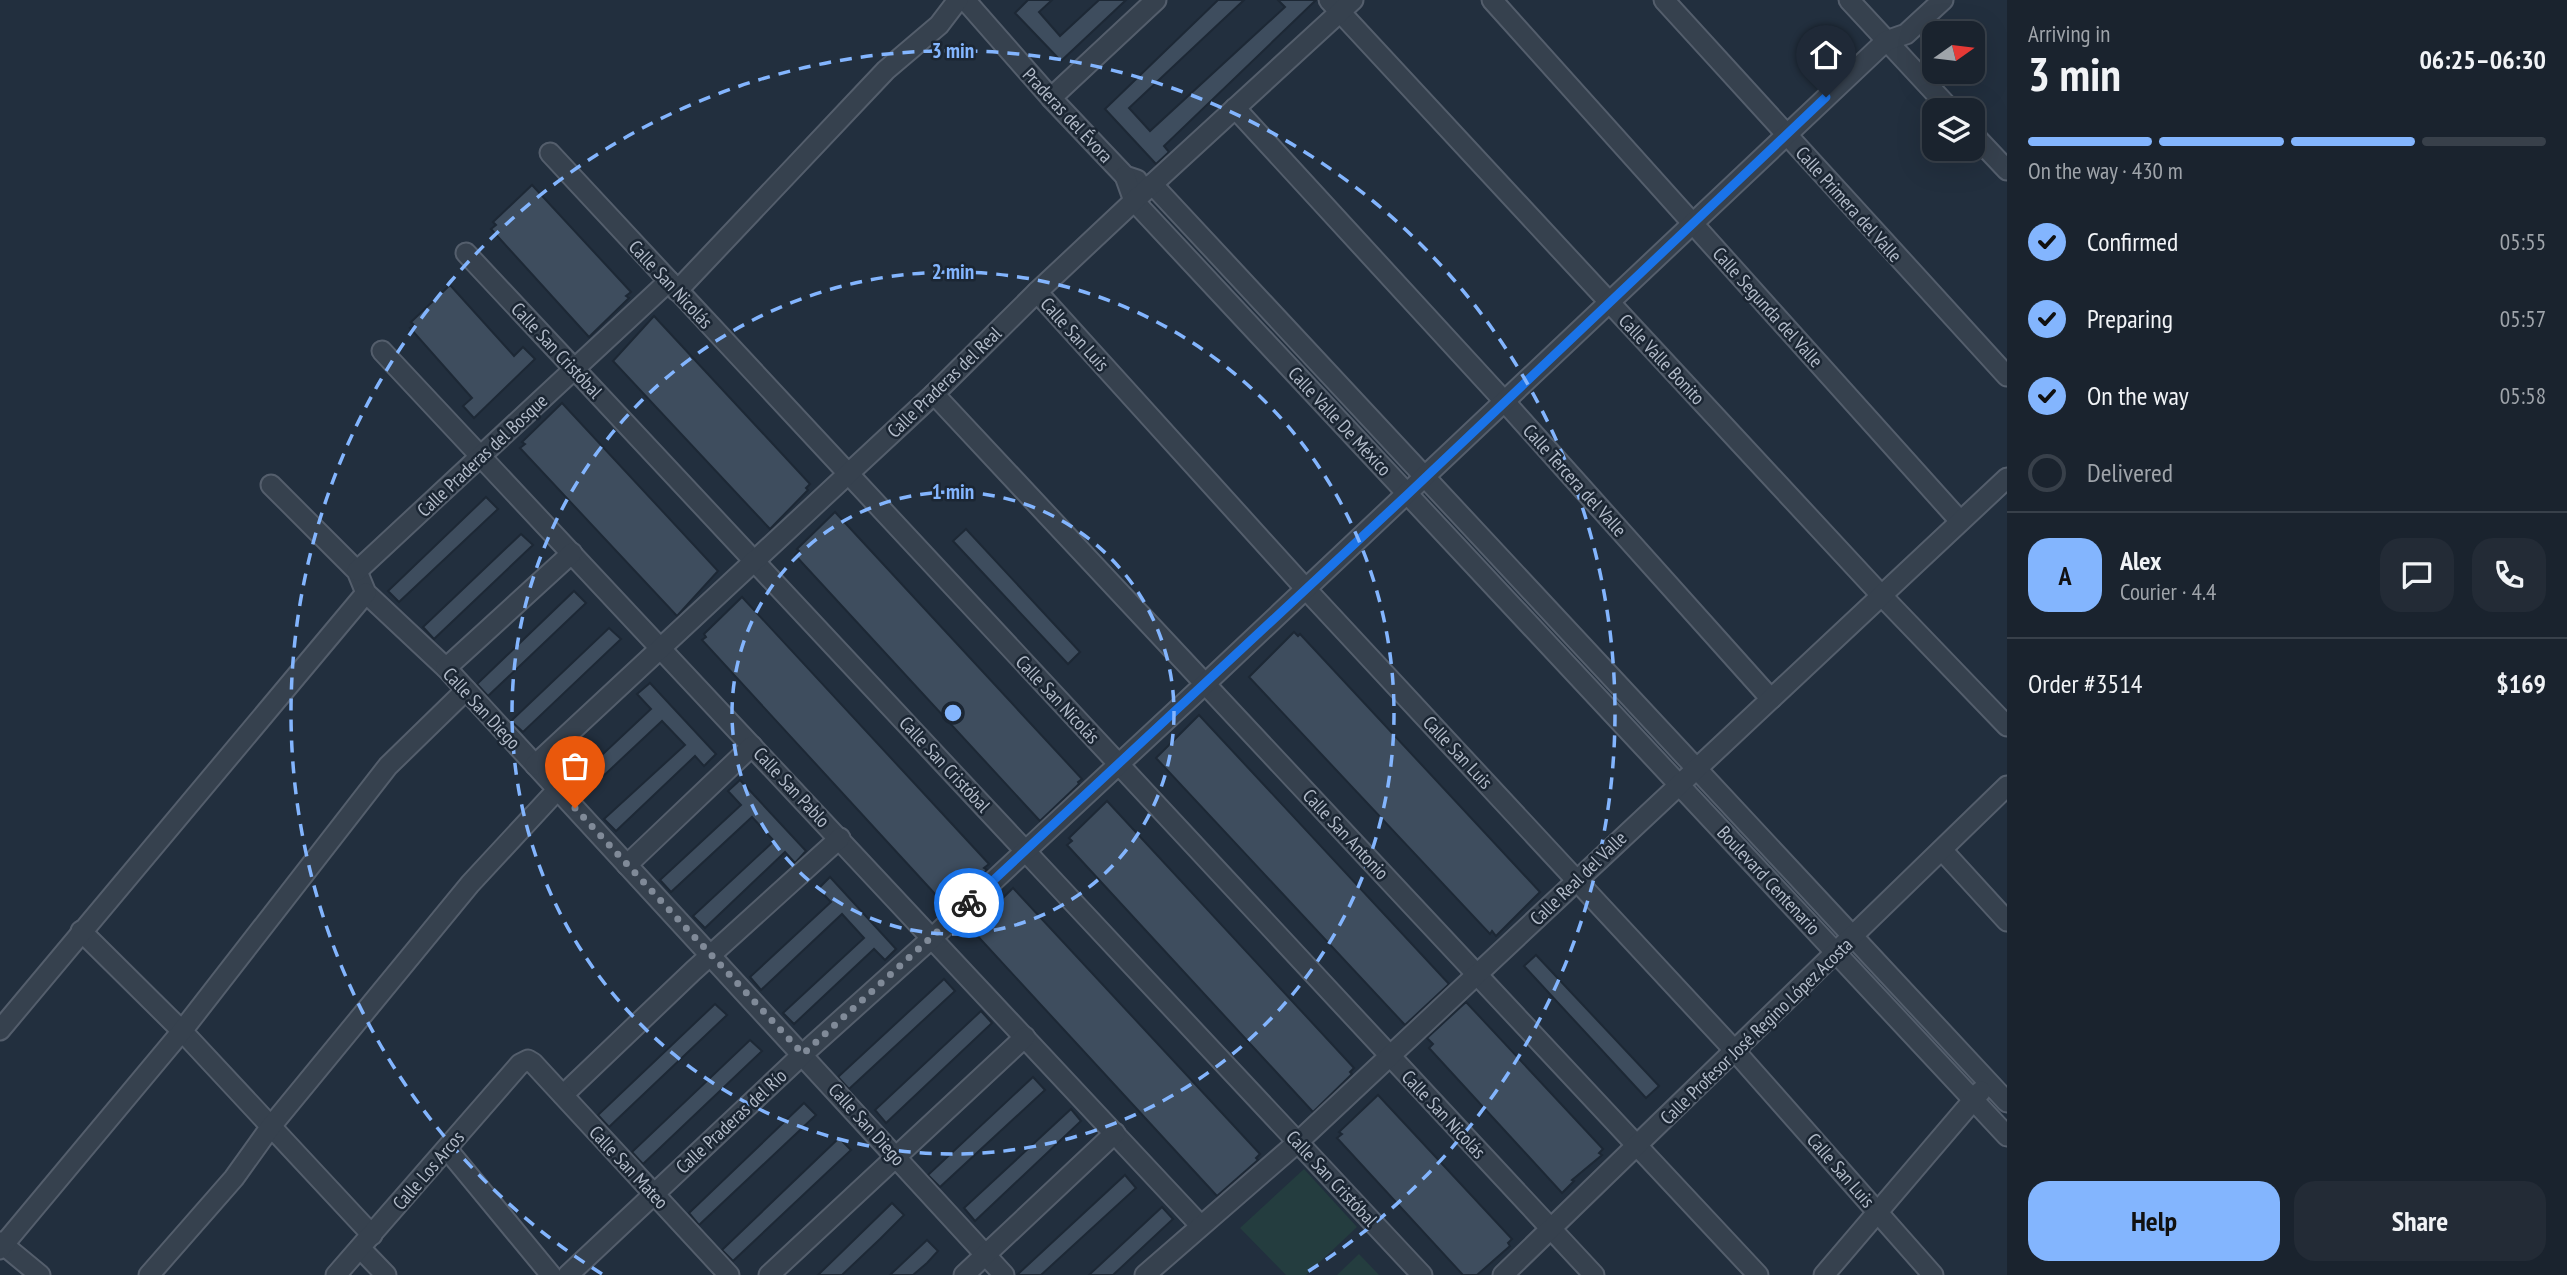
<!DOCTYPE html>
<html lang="en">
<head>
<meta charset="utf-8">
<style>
	body { margin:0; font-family:"PT Sans Narrow",sans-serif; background:#232b36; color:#f1f3f6; height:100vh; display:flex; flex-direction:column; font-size:26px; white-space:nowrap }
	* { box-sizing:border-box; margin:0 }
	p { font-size:23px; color:#9fa4aa }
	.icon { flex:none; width:38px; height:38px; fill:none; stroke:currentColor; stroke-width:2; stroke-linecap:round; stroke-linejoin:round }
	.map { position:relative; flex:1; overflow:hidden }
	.sheet { display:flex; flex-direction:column; background:#1a232e; width:560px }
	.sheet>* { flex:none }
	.needle { width:46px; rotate:76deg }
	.fabs { position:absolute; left:1922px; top:21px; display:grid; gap:14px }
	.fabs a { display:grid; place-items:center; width:63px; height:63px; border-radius:14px; background:#1a232e; box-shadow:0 7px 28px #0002,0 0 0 2px #38404a; font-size:35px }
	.pin { position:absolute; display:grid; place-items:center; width:60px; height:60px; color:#fff; margin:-72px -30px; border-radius:50% 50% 50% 0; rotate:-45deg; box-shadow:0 0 7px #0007 }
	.pin .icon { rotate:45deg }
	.courier { position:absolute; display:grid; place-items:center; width:70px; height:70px; margin:-35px; border:5px solid #1a73e8; border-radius:50%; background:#fff; color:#222; box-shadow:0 2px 9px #0007 }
	.overview em { font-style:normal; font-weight:600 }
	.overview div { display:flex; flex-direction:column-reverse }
	.overview { display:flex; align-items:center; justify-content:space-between; height:119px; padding:0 21px }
	h1 { font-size:46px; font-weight:600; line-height:52px }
	.bar { display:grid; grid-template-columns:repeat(4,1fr); gap:10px 7px; align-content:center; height:84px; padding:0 21px }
	.bar i { height:9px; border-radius:5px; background:#38404a }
	.bar .active { background:#83b5fe }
	.bar p { grid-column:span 4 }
	.line { display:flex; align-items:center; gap:18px; padding:0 21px; border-top:2px solid #38404a }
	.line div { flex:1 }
	.round { display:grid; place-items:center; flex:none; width:74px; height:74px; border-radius:21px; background:#232b36 }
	ol { padding:0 21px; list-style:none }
	li { display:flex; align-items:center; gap:21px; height:77px }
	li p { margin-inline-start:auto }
	li .icon { padding:7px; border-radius:50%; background:#83b5fe; color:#111; stroke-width:4 }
	li:last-child { color:#9fa4aa }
	li i { width:38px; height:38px; border:4px solid #38404a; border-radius:50% }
	.primary-button { display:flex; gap:14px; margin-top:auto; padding:14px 21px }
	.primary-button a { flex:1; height:80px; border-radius:21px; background:#83b5fe; color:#111; font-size:28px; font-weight:600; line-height:80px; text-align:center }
	.primary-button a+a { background:#232b36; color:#f1f3f6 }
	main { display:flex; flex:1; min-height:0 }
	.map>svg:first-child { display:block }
	.green { fill:#243d3f }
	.building { fill:#3e4d5e; stroke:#1d2835; stroke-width:2 }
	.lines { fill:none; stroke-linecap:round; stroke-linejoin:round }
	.minor-casing { stroke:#545e6c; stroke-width:23 }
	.minor { stroke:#36414e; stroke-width:19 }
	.done { stroke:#808a98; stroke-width:7; stroke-dasharray:0 12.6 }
	.route { stroke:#1a73e8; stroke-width:9 }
	.ring { fill:none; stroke:#83b5fe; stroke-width:3.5; stroke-dasharray:12 9 }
	.labels { text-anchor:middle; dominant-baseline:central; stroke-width:5; stroke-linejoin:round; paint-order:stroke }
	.street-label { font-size:19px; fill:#b2bbc9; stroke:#1b2633 }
	.centre { fill:#83b5fe; stroke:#1b2633; stroke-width:3.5 }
	.ring-label { font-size:21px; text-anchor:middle; font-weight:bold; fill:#83b5fe; stroke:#1b2633; stroke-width:5; stroke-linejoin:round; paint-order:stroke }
</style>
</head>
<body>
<main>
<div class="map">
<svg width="2007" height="1275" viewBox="0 0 2007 1275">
	<rect width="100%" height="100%" fill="#222f3e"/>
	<!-- green -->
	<g class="green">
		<polygon points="1304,1169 1357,1227 1306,1275 1286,1275 1240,1228"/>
		<polygon points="1359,1254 1379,1275 1337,1275"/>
	</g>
	<!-- building -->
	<g class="building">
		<polygon points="1028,0 1052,0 1039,12 1060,36 1099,0 1126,0 1061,61 1015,13"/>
		<polygon points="1218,0 1244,0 1129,108 1150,131 1285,7 1278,0 1316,0 1164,146 1169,152 1156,164 1105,109"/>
		<polygon points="532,185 631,292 626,296 629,298 589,337 491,229 496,225 493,222"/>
		<polygon points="450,285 514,356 523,347 535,359 474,418 463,406 472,398 410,328 414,325 411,322"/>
		<polygon points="654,316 810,484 806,488 808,490 770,529 613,361"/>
		<polygon points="562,403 718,571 677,616 520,448 525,444 522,442"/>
		<polygon points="486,497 498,509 399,602 388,591"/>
		<polygon points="835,512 1082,779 1078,782 1079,784 1040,821 795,555 799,551 797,549"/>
		<polygon points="966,529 1080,652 1068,664 953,541"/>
		<polygon points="521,534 533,545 434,639 423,627"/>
		<polygon points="574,591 586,603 488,696 477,684"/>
		<polygon points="742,597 989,864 984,868 987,870 947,907 702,640 706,637 704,634"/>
		<polygon points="609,628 621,639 523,732 511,721"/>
		<polygon points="1294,632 1298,636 1300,634 1540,892 1496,936 1492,931 1490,934 1249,677"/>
		<polygon points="650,683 716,754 704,766 695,756 616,831 604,819 685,745 662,721 582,796 571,784 651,709 637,694"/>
		<polygon points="1199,715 1449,984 1405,1025 1156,758"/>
		<polygon points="740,780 806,851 795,863 785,852 705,928 693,916 774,841 752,817 671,892 660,880 741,805 728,791"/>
		<polygon points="1107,801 1354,1068 1350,1072 1352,1074 1313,1112 1067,845 1072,841 1069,838"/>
		<polygon points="830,877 896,949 885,960 874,949 794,1024 783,1013 864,938 842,914 761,990 750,977 831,902 818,889"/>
		<polygon points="1013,888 1260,1154 1256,1158 1258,1160 1217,1196 973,931 978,927 975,925"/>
		<polygon points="1536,955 1659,1086 1646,1098 1524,966"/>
		<polygon points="944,979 955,991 849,1089 838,1077"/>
		<polygon points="1466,1002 1603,1149 1599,1153 1602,1155 1572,1180 1574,1181 1562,1193 1429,1048 1433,1044 1427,1038"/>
		<polygon points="715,1004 727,1015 609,1127 598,1115"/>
		<polygon points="981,1011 992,1023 886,1123 875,1110"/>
		<polygon points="750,1040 762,1051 643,1164 632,1152"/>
		<polygon points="1033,1077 1045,1090 940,1187 928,1175"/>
		<polygon points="1378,1095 1512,1239 1508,1243 1510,1246 1477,1275 1463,1275 1337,1138 1342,1134 1339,1132"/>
		<polygon points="804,1103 816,1115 699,1225 689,1213"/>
		<polygon points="1071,1109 1081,1121 975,1221 964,1208"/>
		<polygon points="839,1138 851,1150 733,1261 722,1250"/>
		<polygon points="1125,1175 1136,1188 1041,1275 1017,1275"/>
		<polygon points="892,1203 904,1215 880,1239 842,1275 818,1275"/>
		<polygon points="1162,1207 1173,1219 1113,1275 1089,1275"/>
		<polygon points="927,1240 938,1251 927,1263 913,1275 890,1275"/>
	</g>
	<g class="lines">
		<!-- minor casing -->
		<g class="minor-casing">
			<g id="minor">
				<polyline points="965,0 1051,98 1125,176 1137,180"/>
				<polyline points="1329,0 1881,595 2007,726"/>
				<polyline points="1492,0 1960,521"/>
				<polyline points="1664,0 2007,376"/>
				<polyline points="1849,0 1951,110"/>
				<polyline points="1051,98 1156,0"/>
				<polyline points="1235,108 1505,402 1771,699"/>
				<polyline points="1972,133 2007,170"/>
				<polyline points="550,153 1594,1275"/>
				<polyline points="1125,176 1134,201 2007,1136"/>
				<polyline points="1152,184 2007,1102"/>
				<polyline points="466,253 1422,1275"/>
				<polyline points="677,291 886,70 939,25 958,0"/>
				<polyline points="1037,292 1305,588 1735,1051 1933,1275"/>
				<polyline points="382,351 1200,1225"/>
				<polyline points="934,394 1758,1275"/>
				<polyline points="271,485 357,571 366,593 446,668 1004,1275"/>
				<polyline points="357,571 669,281"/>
				<polyline points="446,668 572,553"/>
				<polyline points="535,765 934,394 1037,292 1134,201 1353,0"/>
				<polyline points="1942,850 2007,921"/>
				<polyline points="627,865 752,746"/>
				<polyline points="81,931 182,1031 372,1235"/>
				<polyline points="0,1030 366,593"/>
				<polyline points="563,1095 693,971 840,838"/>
				<polyline points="447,1149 551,1275"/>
				<polyline points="0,1242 40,1275"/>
				<polyline points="360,1248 386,1275"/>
				<polyline points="0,1249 182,1031 388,766 466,690"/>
				<polyline points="149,1275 234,1178 272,1125 470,884 558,789"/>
				<polyline points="336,1275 520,1064 528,1060 533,1063 729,1275"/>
				<polyline points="568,1275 803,1054 932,938 1205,684 1886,41 1906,34 1943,0"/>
				<polyline points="769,1275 1025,1037"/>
				<polyline points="964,1275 1115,1133"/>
				<polyline points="1145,1275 1298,1142 2007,478"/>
				<polyline points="1503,1275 2007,786"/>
				<polyline points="1824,1275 1981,1091"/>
			</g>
		</g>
		<!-- minor -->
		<use href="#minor" class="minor"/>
	</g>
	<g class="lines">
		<!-- done -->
		<polyline class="done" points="575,808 803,1054 969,903"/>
		<!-- route -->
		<polyline class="route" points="969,903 1408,494 1826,97"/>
	</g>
	<!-- distance rings -->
	<g class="ring">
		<circle cx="953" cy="713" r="221"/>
		<circle cx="953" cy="713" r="441"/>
		<path d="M602 1274A662 662 0 1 1 1304 1274"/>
	</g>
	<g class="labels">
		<!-- street labels -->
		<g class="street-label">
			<text transform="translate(1068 115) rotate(47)">Praderas del Évora</text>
			<text transform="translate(1849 204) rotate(48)">Calle Primera del Valle</text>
			<text transform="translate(671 284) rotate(47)">Calle San Nicolás</text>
			<text transform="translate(1768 307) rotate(48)">Calle Segunda del Valle</text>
			<text transform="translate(1075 334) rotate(48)">Calle San Luis</text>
			<text transform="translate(557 350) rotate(47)">Calle San Cristóbal</text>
			<text transform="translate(1662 359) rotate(47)">Calle Valle Bonito</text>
			<text transform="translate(944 382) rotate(-44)">Calle Praderas del Real</text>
			<text transform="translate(1340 421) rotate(47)">Calle Valle De México</text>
			<text transform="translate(482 455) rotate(-43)">Calle Praderas del Bosque</text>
			<text transform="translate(1575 480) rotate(48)">Calle Tercera del Valle</text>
			<text transform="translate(1058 699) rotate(47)">Calle San Nicolás</text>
			<text transform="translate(482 708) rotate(47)">Calle San Diego</text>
			<text transform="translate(1458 752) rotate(47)">Calle San Luis</text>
			<text transform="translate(945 764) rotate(47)">Calle San Cristóbal</text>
			<text transform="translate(792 787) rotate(47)">Calle San Pablo</text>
			<text transform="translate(1346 834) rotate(47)">Calle San Antonio</text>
			<text transform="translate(1578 878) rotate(-44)">Calle Real del Valle</text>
			<text transform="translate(1769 880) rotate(47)">Boulevard Centenario</text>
			<text transform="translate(1756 1031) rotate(-44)">Calle Profesor José Regino López Acosta</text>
			<text transform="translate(1444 1114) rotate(47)">Calle San Nicolás</text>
			<text transform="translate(731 1121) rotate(-43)">Calle Praderas del Río</text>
			<text transform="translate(867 1124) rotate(48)">Calle San Diego</text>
			<text transform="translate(629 1167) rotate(47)">Calle San Mateo</text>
			<text transform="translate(428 1170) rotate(-49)">Calle Los Arcos</text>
			<text transform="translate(1841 1170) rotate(49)">Calle San Luis</text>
			<text transform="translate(1332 1178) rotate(47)">Calle San Cristóbal</text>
		</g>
	</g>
	<circle cx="953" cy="713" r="10" class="centre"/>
	<g class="ring-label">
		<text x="953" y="58">3 min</text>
		<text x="953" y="279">2 min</text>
		<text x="953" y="499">1 min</text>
	</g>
</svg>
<div class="fabs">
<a><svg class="needle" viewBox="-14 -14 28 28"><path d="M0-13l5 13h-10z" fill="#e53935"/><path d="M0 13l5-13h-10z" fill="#9fa4aa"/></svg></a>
<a><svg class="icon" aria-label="layers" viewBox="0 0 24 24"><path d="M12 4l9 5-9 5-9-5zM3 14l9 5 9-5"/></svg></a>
</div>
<div class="pin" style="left:575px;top:808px;background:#ea580c"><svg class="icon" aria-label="bag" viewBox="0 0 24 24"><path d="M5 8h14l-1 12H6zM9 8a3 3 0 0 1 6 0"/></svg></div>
<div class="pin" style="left:1826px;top:97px;background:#1f2937"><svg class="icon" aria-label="home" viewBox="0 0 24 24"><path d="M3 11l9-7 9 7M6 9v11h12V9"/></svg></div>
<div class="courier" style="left:969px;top:903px"><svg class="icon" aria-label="bike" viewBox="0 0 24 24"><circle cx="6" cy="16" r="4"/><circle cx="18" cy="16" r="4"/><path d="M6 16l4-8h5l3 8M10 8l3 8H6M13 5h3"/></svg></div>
</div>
<section class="sheet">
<div class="overview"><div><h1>3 min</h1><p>Arriving in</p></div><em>06:25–06:30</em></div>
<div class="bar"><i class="active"></i><i class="active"></i><i class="active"></i><i></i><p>On the way · 430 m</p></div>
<ol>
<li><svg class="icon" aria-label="check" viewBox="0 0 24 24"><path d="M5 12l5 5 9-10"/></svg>Confirmed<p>05:55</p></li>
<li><svg class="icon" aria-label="check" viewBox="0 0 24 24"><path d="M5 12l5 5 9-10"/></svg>Preparing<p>05:57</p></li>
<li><svg class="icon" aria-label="check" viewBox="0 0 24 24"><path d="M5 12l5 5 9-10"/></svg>On the way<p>05:58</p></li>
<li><i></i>Delivered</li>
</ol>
<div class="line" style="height:126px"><b class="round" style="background:#83b5fe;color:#111">A</b><div><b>Alex</b><p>Courier · 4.4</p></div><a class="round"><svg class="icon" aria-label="chat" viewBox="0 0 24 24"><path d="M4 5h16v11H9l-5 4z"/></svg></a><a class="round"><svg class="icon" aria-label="phone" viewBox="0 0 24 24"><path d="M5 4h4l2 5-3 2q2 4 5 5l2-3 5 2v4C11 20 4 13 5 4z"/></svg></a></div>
<div class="line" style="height:91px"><div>Order #3514</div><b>$169</b></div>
<div class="primary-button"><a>Help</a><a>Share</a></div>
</section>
</main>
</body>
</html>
